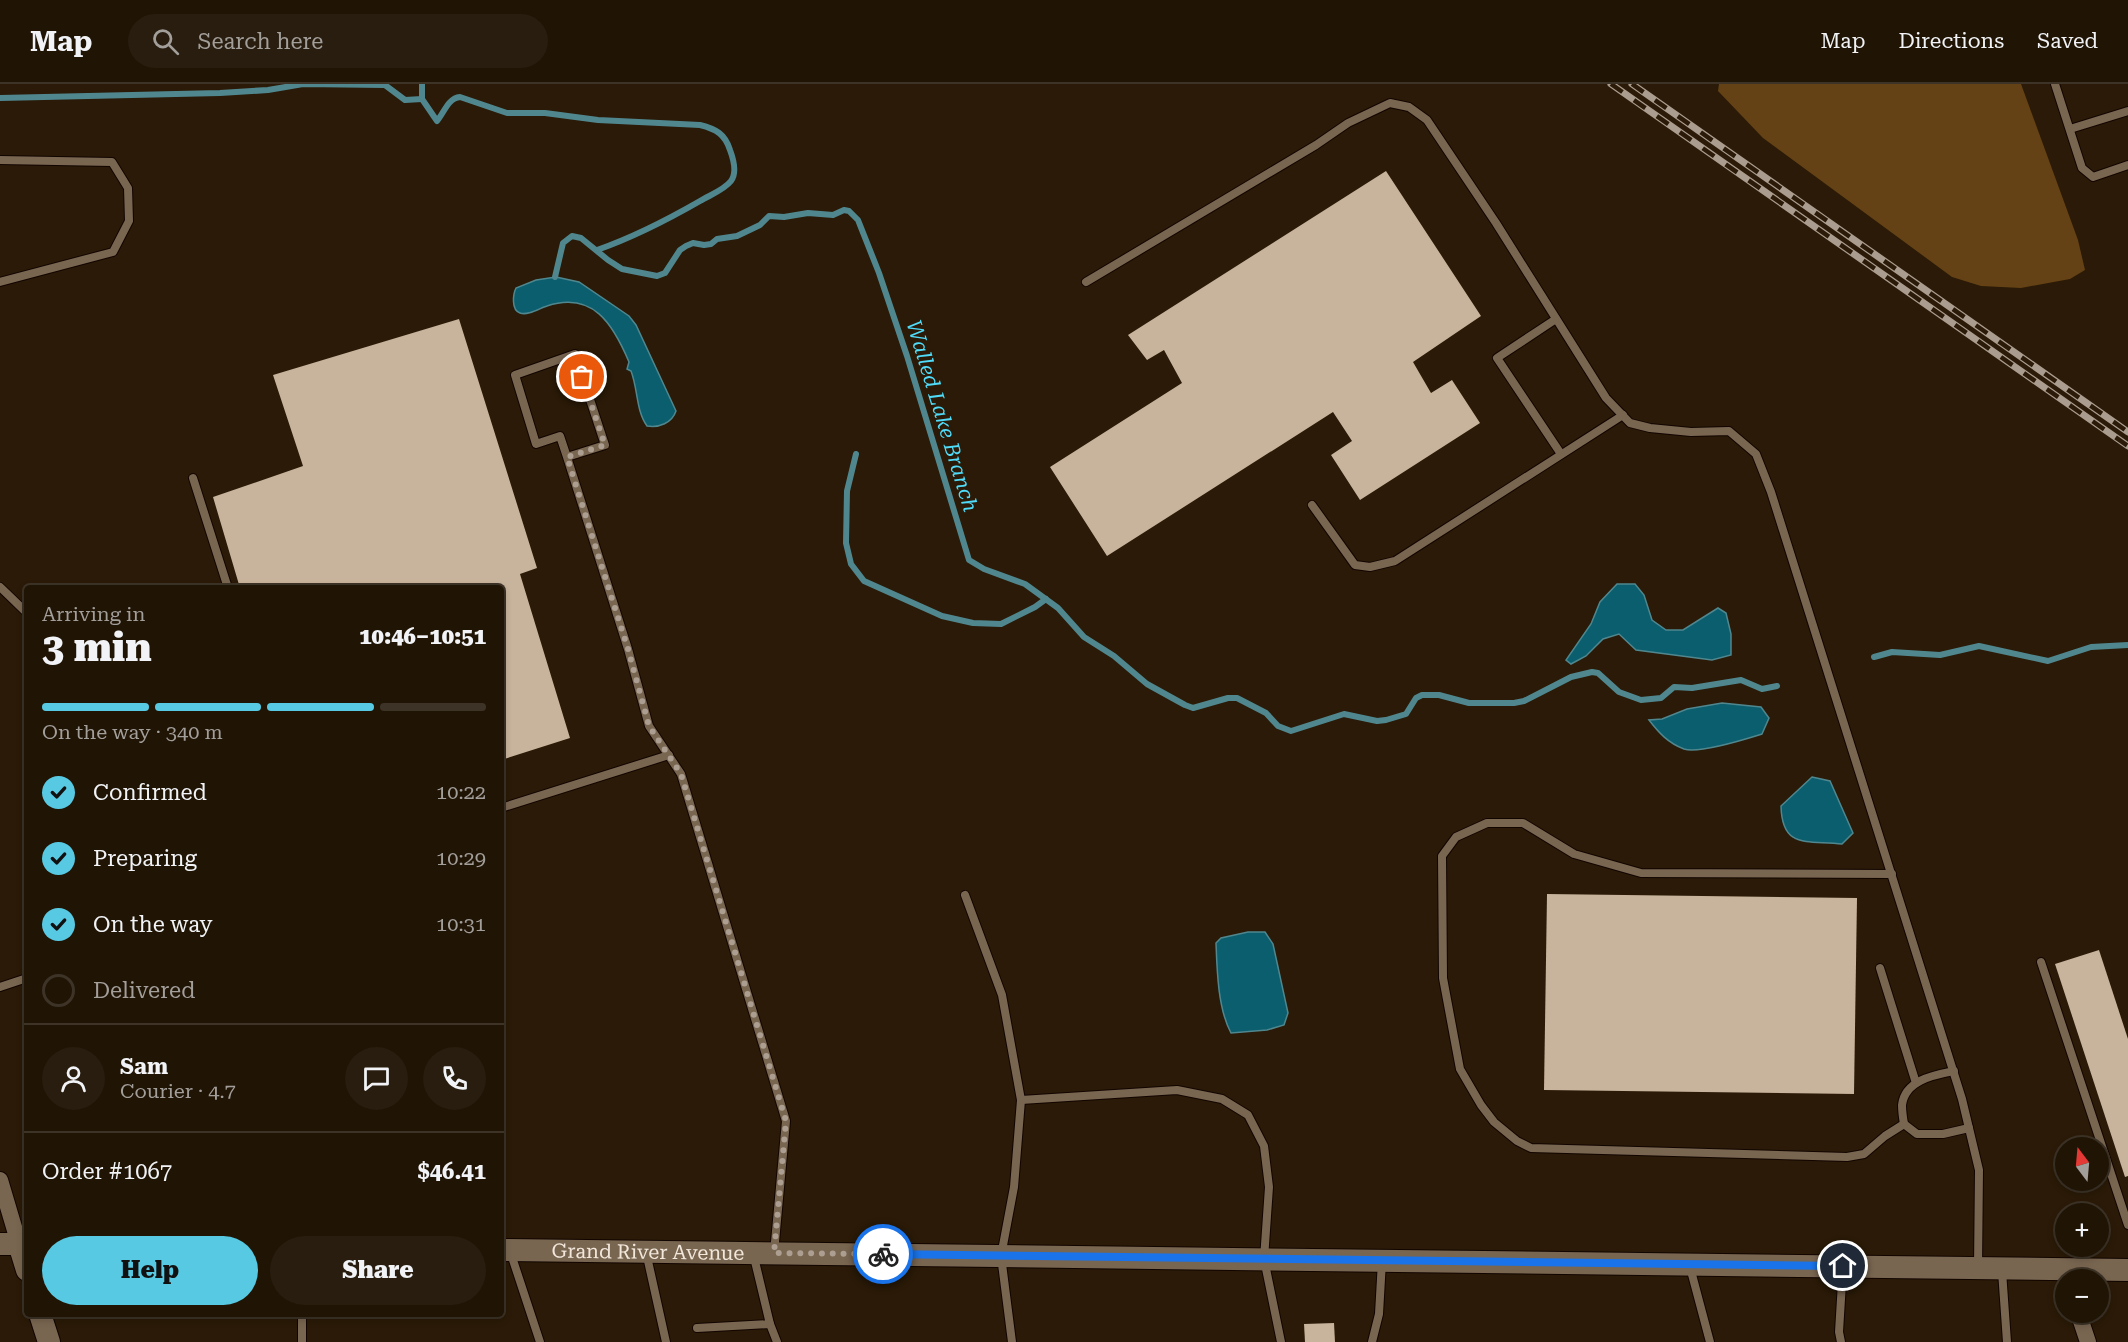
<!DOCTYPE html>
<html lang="en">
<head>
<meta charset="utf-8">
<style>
	body { margin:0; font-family:"Roboto Serif",serif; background:#281d0f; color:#f1f3f6; height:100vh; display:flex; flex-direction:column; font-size:22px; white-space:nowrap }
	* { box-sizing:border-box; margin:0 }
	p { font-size:20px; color:#a29e9a }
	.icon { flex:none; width:33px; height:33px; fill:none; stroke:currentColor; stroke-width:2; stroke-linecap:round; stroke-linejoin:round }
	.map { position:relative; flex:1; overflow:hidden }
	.details { position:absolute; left:24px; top:501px; width:480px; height:732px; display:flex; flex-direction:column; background:#201405; border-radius:6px; box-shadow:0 3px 9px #0003,0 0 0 2px #3d3327 }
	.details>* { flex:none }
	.needle { width:39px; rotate:344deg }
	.buttons { position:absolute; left:2055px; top:1053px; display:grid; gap:12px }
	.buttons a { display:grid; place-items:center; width:54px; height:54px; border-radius:50%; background:#201405; box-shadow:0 3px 9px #0003,0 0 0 2px #3d3327; font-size:30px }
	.pin { position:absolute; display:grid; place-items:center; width:51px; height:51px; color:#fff; margin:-26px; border:3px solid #fff; border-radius:50%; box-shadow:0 2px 6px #0007 }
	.courier { position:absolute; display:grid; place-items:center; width:60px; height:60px; margin:-30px; border:4px solid #1a73e8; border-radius:50%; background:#fff; color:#222; box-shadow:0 2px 8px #0007 }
	.head em { font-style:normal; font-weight:800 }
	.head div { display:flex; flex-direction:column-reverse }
	.head { display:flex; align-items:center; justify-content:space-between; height:102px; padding:0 18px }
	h1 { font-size:39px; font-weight:800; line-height:45px }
	.bar { display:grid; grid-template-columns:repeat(4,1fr); gap:9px 6px; align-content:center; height:72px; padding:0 18px }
	.bar i { height:8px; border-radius:4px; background:#3d3327 }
	.bar .on { background:#58c9e3 }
	.bar p { grid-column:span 4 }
	.line { display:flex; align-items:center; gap:15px; padding:0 18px; border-top:2px solid #3d3327 }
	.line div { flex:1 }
	.round { display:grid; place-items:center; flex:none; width:63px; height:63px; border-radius:32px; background:#281d0f }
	ol { padding:0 18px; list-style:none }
	li { display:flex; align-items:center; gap:18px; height:66px }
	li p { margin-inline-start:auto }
	li .icon { padding:6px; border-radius:50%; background:#58c9e3; color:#111; stroke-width:4 }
	li:last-child { color:#a29e9a }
	li i { width:33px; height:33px; border:3px solid #3d3327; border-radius:50% }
	.cta { display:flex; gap:12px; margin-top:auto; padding:12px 18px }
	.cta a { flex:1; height:69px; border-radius:36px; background:#58c9e3; color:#111; font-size:24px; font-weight:800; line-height:69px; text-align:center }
	.cta a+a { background:#281d0f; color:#f1f3f6 }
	header { display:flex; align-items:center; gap:36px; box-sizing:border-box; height:84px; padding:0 30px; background:#201405; border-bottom:2px solid #3d3327 }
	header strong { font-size:28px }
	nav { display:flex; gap:33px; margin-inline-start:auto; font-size:21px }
	.search { width:420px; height:54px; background:#281d0f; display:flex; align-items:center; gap:15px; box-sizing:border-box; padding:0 21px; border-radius:33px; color:#a29e9a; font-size:22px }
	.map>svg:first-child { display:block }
	.forest { fill:#644215 }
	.water { fill:#0b5e6e; stroke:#50878f; stroke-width:1.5 }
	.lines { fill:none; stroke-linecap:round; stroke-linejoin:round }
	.stream { stroke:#50878f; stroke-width:6 }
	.building { fill:#c8b39c }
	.lane-casing { stroke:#120500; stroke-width:10 }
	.street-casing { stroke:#120500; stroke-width:18 }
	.secondary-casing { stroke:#120500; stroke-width:24 }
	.lane { stroke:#796651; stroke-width:8 }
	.street { stroke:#796651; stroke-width:16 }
	.secondary { stroke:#796651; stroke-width:22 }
	.rail-casing { stroke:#aa9d8f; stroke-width:7 }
	.rail { stroke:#2a1a07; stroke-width:4.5; stroke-dasharray:14; stroke-linecap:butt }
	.done { stroke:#ac9f91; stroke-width:6; stroke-dasharray:0 10.8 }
	.route { stroke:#1a73e8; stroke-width:8 }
	.labels { text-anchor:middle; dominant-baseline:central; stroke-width:6; stroke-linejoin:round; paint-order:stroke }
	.street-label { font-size:20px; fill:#f2e7db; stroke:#2a1a07 }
	.water-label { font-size:21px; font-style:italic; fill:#50dbf9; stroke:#2a1a07 }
</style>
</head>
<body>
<header>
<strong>Map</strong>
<div class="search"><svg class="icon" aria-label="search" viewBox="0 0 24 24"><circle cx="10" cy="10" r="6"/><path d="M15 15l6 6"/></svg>Search here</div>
<nav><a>Map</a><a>Directions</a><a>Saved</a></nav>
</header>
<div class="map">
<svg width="2128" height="1258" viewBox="0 0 2128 1258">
	<rect width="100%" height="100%" fill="#2a1a07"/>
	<!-- forest -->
	<polygon class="forest" points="1719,0 2021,0 2078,156 2085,186 2070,195 2021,204 1981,202 1952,193 1763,54 1718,7"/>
	<!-- water -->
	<g class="water">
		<path d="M 556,193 L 579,198 L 629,232 L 636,241 L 676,327 C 672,339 659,344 647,342 C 636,327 638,305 631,287 L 627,285 L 629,278 C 613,240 593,207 547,222 C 540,224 528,232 520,229 C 511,226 513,210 516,204 L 536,196 Z"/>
		<polygon points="1617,500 1635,500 1644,511 1652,536 1666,546 1683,546 1718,524 1726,529 1731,550 1731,571 1712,576 1636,566 1619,550 1603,555 1586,572 1571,580 1566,576 1591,540 1600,518"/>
		<path d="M 1722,619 L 1761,623 L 1769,634 L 1762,650 C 1746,655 1699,670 1684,665 C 1668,659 1659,649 1649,636 L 1662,635 L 1687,625 Z"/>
		<path d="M 1812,693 L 1830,697 L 1853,749 L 1842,760 C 1808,756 1782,766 1781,722 Z"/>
		<path d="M 1248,848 L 1265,848 L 1273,860 L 1288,929 L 1284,941 L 1267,946 L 1231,949 C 1218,925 1217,887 1216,859 L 1221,854 Z"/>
	</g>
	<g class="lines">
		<!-- stream -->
		<g class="stream">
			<path d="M 422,0 L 422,15 L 437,37 C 444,29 448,14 460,13 L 507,29 L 545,29 L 598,36 L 700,41 C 716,45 725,50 730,66 C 733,74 737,89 731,97 C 724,106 710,111 700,117 C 667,136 634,153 597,166"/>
			<polyline points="0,14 220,9 268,6 303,0 385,1 405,16 422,15"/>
			<polyline points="555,193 563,159 572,152 581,154 608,176 622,185 657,192 665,189 680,166 686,162 693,159 704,161 711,160 717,155 737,152 760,141 769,132 784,133 808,129 833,131 844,126 849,127 858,136 879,189 907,272 969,476 984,485 1025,500 1058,524 1084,553 1114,572 1147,600 1185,621 1193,624 1228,614 1237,614 1266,629 1278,642 1291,647 1344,630 1377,637 1386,636 1406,630 1416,614 1422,611 1439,611 1469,619 1514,619 1524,617 1571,593 1592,588 1598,589 1619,608 1641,616 1661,614 1674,603 1692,604 1741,596 1762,605 1777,602"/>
			<polyline points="856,370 847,407 846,459 851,480 864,497 942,532 973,539 1001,540 1035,523 1046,515"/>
			<polyline points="1874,573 1892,568 1940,571 1979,562 2048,577 2091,563 2128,561"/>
		</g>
	</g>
	<!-- building -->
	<g class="building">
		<polygon points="1386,87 1481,232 1413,278 1431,309 1452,296 1480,339 1360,416 1331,371 1352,357 1333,328 1107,472 1050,383 1182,299 1164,266 1147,276 1128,251"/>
		<polygon points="459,235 537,484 520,490 570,654 501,676 501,504 240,504 213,413 303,382 273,291"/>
		<polygon points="1547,810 1857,814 1854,1010 1544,1006"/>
		<polygon points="2099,866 2128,955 2128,1092 2125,1093 2055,880"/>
		<polygon points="1334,1239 1335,1258 1305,1258 1304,1240"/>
	</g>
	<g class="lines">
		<!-- lane casing -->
		<g class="lane-casing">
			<g id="lane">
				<polyline points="2055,0 2082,84 2093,93 2128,81"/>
				<polyline points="2070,45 2128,27"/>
				<polyline points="0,76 112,78 128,104 129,137 113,168 0,198"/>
				<polyline points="1086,198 1316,61 1348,39 1390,19 1409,23 1427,36 1496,139 1606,314 1630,339 1650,344 1691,348 1729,347 1756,370 1771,408 1962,1015 1979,1086 1978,1183"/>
				<polyline points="1556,235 1497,274 1561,370"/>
				<polyline points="567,373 560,352 536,360 515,291 575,270 605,361 567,373 628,565 649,642 681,690 786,1037 774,1169"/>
				<polyline points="193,394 228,504"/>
				<polyline points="1312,421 1355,481 1370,483 1395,477 1623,331"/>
				<polyline points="0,503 27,529"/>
				<polyline points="501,724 669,671"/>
				<polyline points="1892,790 1641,789 1574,770 1523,739 1487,739 1456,753 1442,772 1443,894 1460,985 1481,1021 1494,1038 1517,1057 1531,1064 1847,1073 1864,1070 1885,1052 1904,1040 1917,1050 1943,1050 1969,1044"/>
				<polyline points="965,811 1002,911 1021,1016 1014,1103 1001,1172 1012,1258"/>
				<polyline points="2041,878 2128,1141"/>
				<polyline points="1880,884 1916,999"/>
				<polyline points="0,903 27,894"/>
				<polyline points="1021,1016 1177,1006 1222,1015 1248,1031 1264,1062 1269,1103 1264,1175 1281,1258"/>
				<path d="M 1904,1040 C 1903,1034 1902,1027 1902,1021 C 1905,996 1934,991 1954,987"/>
				<polyline points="510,1167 540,1258"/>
				<polyline points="646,1168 666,1258"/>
				<polyline points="1690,1183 1710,1258"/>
				<polyline points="2002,1187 2007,1258"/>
				<polyline points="770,1240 777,1258"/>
				<polyline points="697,1244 770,1240 753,1169"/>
				<polyline points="302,1258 302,1230"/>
				<polyline points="1372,1258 1379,1230 1382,1177"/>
				<polyline points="1841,1258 1839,1248 1843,1182"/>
			</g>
		</g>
		<!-- street casing -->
		<g class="street-casing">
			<g id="street">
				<polyline points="0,1096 19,1160"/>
				<polyline points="2078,1228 2088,1258"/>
			</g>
		</g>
		<!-- secondary casing -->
		<g class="secondary-casing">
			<g id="secondary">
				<polyline points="0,1160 27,1160"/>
				<polyline points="19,1160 27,1186"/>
				<path id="s1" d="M 501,1166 L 2128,1186"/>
				<polyline points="40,1230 49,1258"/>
			</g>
		</g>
		<!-- lane -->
		<use href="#lane" class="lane"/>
		<!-- street -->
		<use href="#street" class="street"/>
		<!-- secondary -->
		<use href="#secondary" class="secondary"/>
		<!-- rail casing -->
		<g class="rail-casing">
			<g id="rail">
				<polyline points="1611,0 2128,362"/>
				<polyline points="1632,0 2128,348"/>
			</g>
		</g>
		<!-- rail -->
		<use href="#rail" class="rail"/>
	</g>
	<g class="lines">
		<!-- done -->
		<polyline class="done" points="582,293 605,361 567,373 628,565 649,642 681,690 786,1037 774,1169 883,1170"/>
		<!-- route -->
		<polyline class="route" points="883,1170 1843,1182"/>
	</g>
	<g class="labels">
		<!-- street labels -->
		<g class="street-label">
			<text stroke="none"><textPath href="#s1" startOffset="147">Grand River Avenue</textPath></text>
		</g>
		<!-- water labels -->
		<g class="water-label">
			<text transform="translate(942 332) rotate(73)">Walled Lake Branch</text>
		</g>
	</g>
</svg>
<div class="buttons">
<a><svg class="needle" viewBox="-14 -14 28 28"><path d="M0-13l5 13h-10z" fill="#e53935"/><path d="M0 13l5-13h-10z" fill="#a29e9a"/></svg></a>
<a>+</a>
<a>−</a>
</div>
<div class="pin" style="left:582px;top:293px;background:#ea580c"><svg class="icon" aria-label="bag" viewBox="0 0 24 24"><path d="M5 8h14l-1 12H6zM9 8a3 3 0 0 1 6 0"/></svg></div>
<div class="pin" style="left:1843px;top:1182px;background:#1f2937"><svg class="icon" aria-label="home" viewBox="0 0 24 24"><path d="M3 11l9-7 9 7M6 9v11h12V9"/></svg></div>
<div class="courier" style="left:883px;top:1170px"><svg class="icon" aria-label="bike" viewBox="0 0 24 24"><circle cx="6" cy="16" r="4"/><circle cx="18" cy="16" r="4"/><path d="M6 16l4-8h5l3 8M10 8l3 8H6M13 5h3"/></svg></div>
<section class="details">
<div class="head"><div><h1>3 min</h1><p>Arriving in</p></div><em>10:46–10:51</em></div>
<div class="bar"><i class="on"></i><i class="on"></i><i class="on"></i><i></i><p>On the way · 340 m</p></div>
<ol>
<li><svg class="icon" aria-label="check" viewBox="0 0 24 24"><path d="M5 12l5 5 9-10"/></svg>Confirmed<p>10:22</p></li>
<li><svg class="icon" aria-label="check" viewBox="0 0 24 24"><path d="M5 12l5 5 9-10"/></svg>Preparing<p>10:29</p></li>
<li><svg class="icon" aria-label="check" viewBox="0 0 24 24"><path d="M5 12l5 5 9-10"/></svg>On the way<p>10:31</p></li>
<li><i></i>Delivered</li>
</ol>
<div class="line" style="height:108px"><a class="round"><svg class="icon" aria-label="person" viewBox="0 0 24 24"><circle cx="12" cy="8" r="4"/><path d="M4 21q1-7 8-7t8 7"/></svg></a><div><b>Sam</b><p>Courier · 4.7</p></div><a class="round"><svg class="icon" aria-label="chat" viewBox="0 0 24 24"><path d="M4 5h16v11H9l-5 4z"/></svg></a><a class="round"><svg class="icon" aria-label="phone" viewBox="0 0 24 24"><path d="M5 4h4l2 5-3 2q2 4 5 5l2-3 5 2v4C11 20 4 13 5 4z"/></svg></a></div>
<div class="line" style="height:78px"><div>Order #1067</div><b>$46.41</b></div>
<div class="cta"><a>Help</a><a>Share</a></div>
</section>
</div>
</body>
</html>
